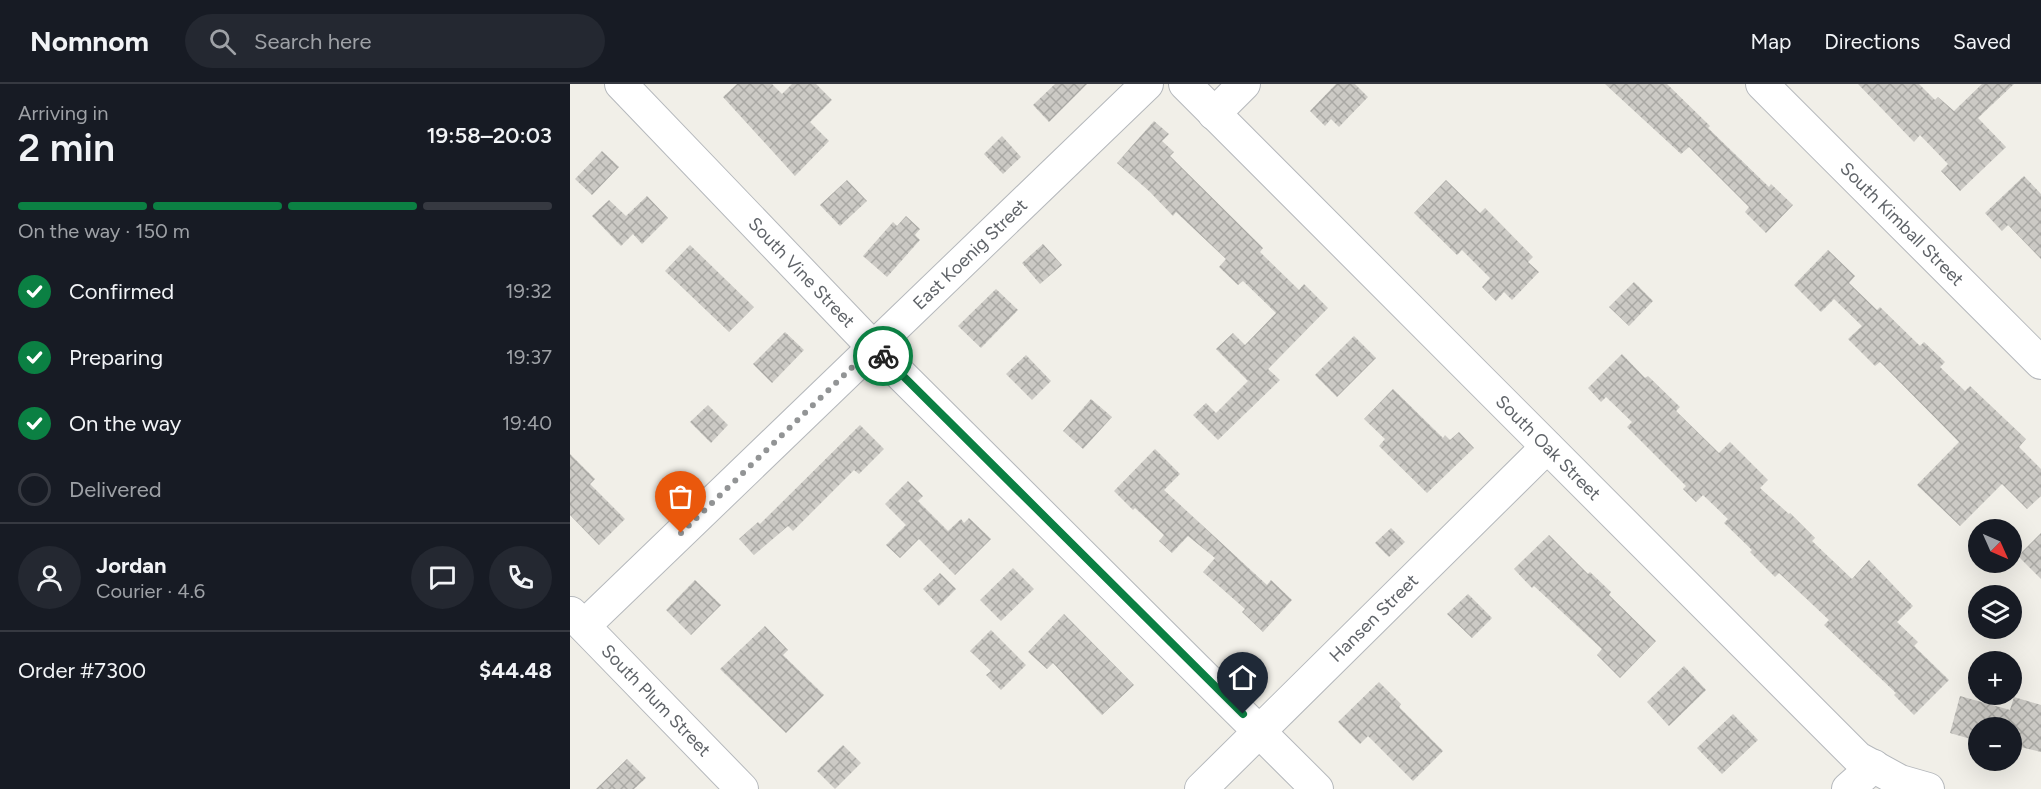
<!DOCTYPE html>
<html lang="en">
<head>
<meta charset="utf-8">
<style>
	body { margin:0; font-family:Figtree,sans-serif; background:#242831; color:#f1f3f6; height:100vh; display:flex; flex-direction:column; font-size:22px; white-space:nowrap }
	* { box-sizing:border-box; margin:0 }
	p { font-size:20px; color:#9ea1a6 }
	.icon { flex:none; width:33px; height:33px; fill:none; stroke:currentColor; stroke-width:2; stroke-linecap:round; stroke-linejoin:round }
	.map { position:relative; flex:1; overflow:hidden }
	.details { display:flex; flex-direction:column; background:#171b24; width:570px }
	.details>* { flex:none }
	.needle { width:39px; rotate:135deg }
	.fabs { position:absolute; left:1398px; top:435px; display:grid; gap:12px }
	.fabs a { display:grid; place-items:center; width:54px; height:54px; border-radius:50%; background:#171b24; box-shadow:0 6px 24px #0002; font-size:30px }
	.pin { position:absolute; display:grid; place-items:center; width:51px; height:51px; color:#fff; margin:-62px -26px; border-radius:50% 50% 50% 0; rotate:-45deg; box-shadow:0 0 6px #0007 }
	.pin .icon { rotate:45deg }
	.courier { position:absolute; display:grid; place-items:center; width:60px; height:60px; margin:-30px; border:4px solid #0b8043; border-radius:50%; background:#fff; color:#222; box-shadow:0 2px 8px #0007 }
	.headline em { font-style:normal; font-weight:600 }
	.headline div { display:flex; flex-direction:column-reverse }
	.headline { display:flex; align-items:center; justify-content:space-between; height:102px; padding:0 18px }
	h1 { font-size:39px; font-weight:600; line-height:45px }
	.bar { display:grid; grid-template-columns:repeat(4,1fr); gap:9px 6px; align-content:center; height:72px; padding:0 18px }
	.bar i { height:8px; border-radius:4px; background:#363941 }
	.bar .current { background:#0b8043 }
	.bar p { grid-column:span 4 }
	.line { display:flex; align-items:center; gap:15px; padding:0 18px; border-top:2px solid #363941 }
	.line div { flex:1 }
	.round { display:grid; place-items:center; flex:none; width:63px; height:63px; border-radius:32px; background:#242831 }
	ol { padding:0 18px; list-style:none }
	li { display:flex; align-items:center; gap:18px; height:66px }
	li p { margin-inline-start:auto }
	li .icon { padding:6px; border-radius:50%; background:#0b8043; color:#fff; stroke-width:4 }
	li:last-child { color:#9ea1a6 }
	li i { width:33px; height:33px; border:3px solid #363941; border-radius:50% }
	header { display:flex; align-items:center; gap:36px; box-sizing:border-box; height:84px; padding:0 30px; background:#171b24; border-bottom:2px solid #363941 }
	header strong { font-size:28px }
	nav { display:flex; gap:33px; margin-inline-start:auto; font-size:21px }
	.search { width:420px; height:54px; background:#242831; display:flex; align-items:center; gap:15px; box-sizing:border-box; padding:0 21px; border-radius:33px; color:#9ea1a6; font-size:22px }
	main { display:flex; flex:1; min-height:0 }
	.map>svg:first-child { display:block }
	.building { fill:url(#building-cross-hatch) }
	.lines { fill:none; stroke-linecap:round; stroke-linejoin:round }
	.minor-casing { stroke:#b5b8bc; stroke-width:34 }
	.minor { stroke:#fff; stroke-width:32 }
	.done { stroke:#929495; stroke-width:6; stroke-dasharray:0 10.8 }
	.route { stroke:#0b8043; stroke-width:8 }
	.labels { text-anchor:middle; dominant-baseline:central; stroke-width:6; stroke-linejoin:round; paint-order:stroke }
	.street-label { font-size:18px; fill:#5f6368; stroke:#fff }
</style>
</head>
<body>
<header>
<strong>Nomnom</strong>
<div class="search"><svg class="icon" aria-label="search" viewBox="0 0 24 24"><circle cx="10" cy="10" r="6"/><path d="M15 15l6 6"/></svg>Search here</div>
<nav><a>Map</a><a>Directions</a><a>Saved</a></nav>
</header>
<main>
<section class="details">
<div class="headline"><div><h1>2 min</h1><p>Arriving in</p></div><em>19:58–20:03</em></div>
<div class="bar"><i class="current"></i><i class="current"></i><i class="current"></i><i></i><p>On the way · 150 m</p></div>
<ol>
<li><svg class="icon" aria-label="check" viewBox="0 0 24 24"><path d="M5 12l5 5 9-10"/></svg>Confirmed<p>19:32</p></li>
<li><svg class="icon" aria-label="check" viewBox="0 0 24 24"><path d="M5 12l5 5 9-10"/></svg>Preparing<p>19:37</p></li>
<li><svg class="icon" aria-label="check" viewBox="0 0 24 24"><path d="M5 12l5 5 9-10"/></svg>On the way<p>19:40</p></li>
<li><i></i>Delivered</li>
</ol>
<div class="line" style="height:108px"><a class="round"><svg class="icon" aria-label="person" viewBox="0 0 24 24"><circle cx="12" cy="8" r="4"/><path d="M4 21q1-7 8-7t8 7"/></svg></a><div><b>Jordan</b><p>Courier · 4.6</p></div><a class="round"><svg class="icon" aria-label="chat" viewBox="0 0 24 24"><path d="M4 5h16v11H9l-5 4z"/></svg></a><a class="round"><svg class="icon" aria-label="phone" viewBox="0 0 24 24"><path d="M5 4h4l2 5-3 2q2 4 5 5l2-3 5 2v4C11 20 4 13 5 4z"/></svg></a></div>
<div class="line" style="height:78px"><div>Order #7300</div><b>$44.48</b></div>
</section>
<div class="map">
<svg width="1471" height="705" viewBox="0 0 1471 705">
	<defs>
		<pattern id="building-cross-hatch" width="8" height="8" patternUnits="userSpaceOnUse" patternTransform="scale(1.5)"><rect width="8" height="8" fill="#cccac5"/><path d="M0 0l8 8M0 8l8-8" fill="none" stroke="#a9a8a4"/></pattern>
	</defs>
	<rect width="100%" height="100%" fill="#f1efe8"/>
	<!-- building -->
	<g class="building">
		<polygon points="167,0 202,0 212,10 222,0 246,0 262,16 240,38 259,57 225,92 153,13"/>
		<polygon points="485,0 517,0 479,38 463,21"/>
		<polygon points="766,0 785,0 798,13 769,43 761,35 755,42 740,27"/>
		<polygon points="1035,0 1097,0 1140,42 1138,44 1199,103 1201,100 1223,121 1196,149 1175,128 1179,123 1119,63 1111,70"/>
		<polygon points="1288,0 1349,0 1365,16 1368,13 1384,27 1412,0 1444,0 1408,34 1436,63 1390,107 1371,87 1378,80 1350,51 1344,58"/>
		<polygon points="584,37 599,50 592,57 604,68 600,72 693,164 690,168 729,206 734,200 758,224 698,285 710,296 648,356 623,331 636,319 646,329 678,297 646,265 663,249 675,261 706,229 673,197 668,201 649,183 656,175 606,128 603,132 580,108 547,79"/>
		<polygon points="432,52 451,73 433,90 414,70"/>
		<polygon points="32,67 49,83 22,111 5,95"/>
		<polygon points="1454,92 1471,110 1471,175 1438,141 1432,147 1415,129"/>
		<polygon points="277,96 297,117 270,142 250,121"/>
		<polygon points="876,96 910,129 915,124 963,173 958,178 969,188 942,216 934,208 926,217 912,203 920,194 892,166 887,171 844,129"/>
		<polygon points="77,112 98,134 72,160 63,150 51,162 22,132 39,116 56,132"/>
		<polygon points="336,132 350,145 345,151 350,156 317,193 293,172 323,138 327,142"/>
		<polygon points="473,160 492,181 470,200 452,179"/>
		<polygon points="120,161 184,223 159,248 95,187"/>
		<polygon points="1258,166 1285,192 1279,199 1307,226 1310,223 1350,262 1354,258 1375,278 1370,283 1395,307 1400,302 1456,355 1449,363 1471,385 1471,412 1457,425 1432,400 1390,442 1347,401 1389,358 1310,278 1305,282 1278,255 1292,242 1264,215 1251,228 1224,201"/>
		<polygon points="1064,198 1083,217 1059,242 1039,223"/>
		<polygon points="426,205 448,226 411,264 388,242"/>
		<polygon points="215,248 234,266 202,299 183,280"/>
		<polygon points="784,252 806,274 767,313 745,291"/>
		<polygon points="1052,270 1075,294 1078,292 1110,323 1106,327 1149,369 1160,358 1198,396 1190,404 1219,430 1220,429 1245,454 1242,457 1282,495 1299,476 1343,522 1327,538 1348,558 1344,562 1379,596 1344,631 1324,611 1326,609 1254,541 1259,536 1209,489 1205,493 1180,468 1182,466 1154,439 1158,435 1133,411 1126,418 1113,405 1116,402 1057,343 1062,338 1036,313 1031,318 1018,304"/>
		<polygon points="456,271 481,297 462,316 436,290"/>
		<polygon points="823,305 873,354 875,351 880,356 889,348 904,364 857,409 809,362 815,355 794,335"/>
		<polygon points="521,315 542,333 513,365 493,347"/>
		<polygon points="138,321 158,341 141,359 120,338"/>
		<polygon points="290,341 314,365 289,390 284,386 223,447 218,442 184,471 169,455 188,438 190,440"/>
		<polygon points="585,365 610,390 594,406 697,501 701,496 722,516 693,548 672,528 675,525 633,488 645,474 618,452 602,469 589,457 594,451 565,424 563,426 544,407"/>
		<polygon points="0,370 25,395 20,400 55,435 29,461 0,431"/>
		<polygon points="338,397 353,412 348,417 378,447 391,435 394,439 399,434 421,455 385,491 349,455 330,474 316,461 336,441 315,420"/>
		<polygon points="821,444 835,458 819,473 805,459"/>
		<polygon points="1471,449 1471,495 1448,472"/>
		<polygon points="979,451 1018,490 1020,488 1041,508 1039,511 1086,557 1050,594 1027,571 1032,565 964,502 962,504 944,485"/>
		<polygon points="443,484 464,505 431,537 410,516"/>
		<polygon points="370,489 386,505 369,522 353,505"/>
		<polygon points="125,496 151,521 121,551 96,526"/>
		<polygon points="898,510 922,534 902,554 877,530"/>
		<polygon points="494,530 564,601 532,631 483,579 477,585 458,568"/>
		<polygon points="195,542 218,566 213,571 254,611 216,649 150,585"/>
		<polygon points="421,546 456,581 431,606 416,591 421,587 400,567"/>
		<polygon points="1114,582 1136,606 1099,642 1077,618"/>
		<polygon points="809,598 831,620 829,623 873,667 843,697 798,652 790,660 768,638"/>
		<polygon points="1390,612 1440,626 1444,613 1471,621 1471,668 1442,661 1442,644 1408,644 1404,656 1380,649"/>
		<polygon points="1163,630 1188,656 1152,690 1127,664"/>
		<polygon points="273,661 291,679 265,705 247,687"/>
		<polygon points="57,675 76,694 64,705 26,705"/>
	</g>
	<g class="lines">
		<!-- minor casing -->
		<g class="minor-casing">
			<g id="minor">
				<path id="s1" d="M 51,0 L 303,263 L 747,705"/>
				<path id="s2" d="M 615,0 L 1288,674 L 1330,697 L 1358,705"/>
				<path id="s3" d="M 1192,0 L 1471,279"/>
				<polyline points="644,30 674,0"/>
				<path id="s4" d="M 1,529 L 172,705"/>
				<path id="s5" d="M 14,542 L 577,0"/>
				<path id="s6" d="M 631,705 L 977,363"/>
				<polyline points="1278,705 1304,682"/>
			</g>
		</g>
		<!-- minor -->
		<use href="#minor" class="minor"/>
	</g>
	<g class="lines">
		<!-- done -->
		<polyline class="done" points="111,449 303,263 313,272"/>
		<!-- route -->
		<polyline class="route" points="313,272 673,630"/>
	</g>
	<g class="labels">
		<!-- street labels -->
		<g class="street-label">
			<text stroke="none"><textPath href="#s3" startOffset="198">South Kimball Street</textPath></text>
			<text stroke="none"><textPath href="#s5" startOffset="536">East Koenig Street</textPath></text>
			<text stroke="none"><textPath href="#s1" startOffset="261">South Vine Street</textPath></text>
			<text stroke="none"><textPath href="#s2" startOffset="514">South Oak Street</textPath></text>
			<text stroke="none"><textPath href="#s6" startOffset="243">Hansen Street</textPath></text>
			<text stroke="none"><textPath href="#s4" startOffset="122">South Plum Street</textPath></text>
		</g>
	</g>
</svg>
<div class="fabs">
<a><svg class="needle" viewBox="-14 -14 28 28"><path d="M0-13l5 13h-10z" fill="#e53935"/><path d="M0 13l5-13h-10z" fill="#9ea1a6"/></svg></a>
<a><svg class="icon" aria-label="layers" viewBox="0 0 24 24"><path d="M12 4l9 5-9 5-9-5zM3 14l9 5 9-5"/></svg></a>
<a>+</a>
<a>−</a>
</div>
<div class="pin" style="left:111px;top:449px;background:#ea580c"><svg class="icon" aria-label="bag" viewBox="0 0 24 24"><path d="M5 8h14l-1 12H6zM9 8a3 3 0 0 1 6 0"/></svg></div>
<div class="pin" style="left:673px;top:630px;background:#1f2937"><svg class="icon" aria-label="home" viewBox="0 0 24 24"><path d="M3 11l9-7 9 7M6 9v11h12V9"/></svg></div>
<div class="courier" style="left:313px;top:272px"><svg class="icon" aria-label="bike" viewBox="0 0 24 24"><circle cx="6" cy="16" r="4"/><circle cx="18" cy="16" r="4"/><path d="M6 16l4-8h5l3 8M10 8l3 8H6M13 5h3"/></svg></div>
</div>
</main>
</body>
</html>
